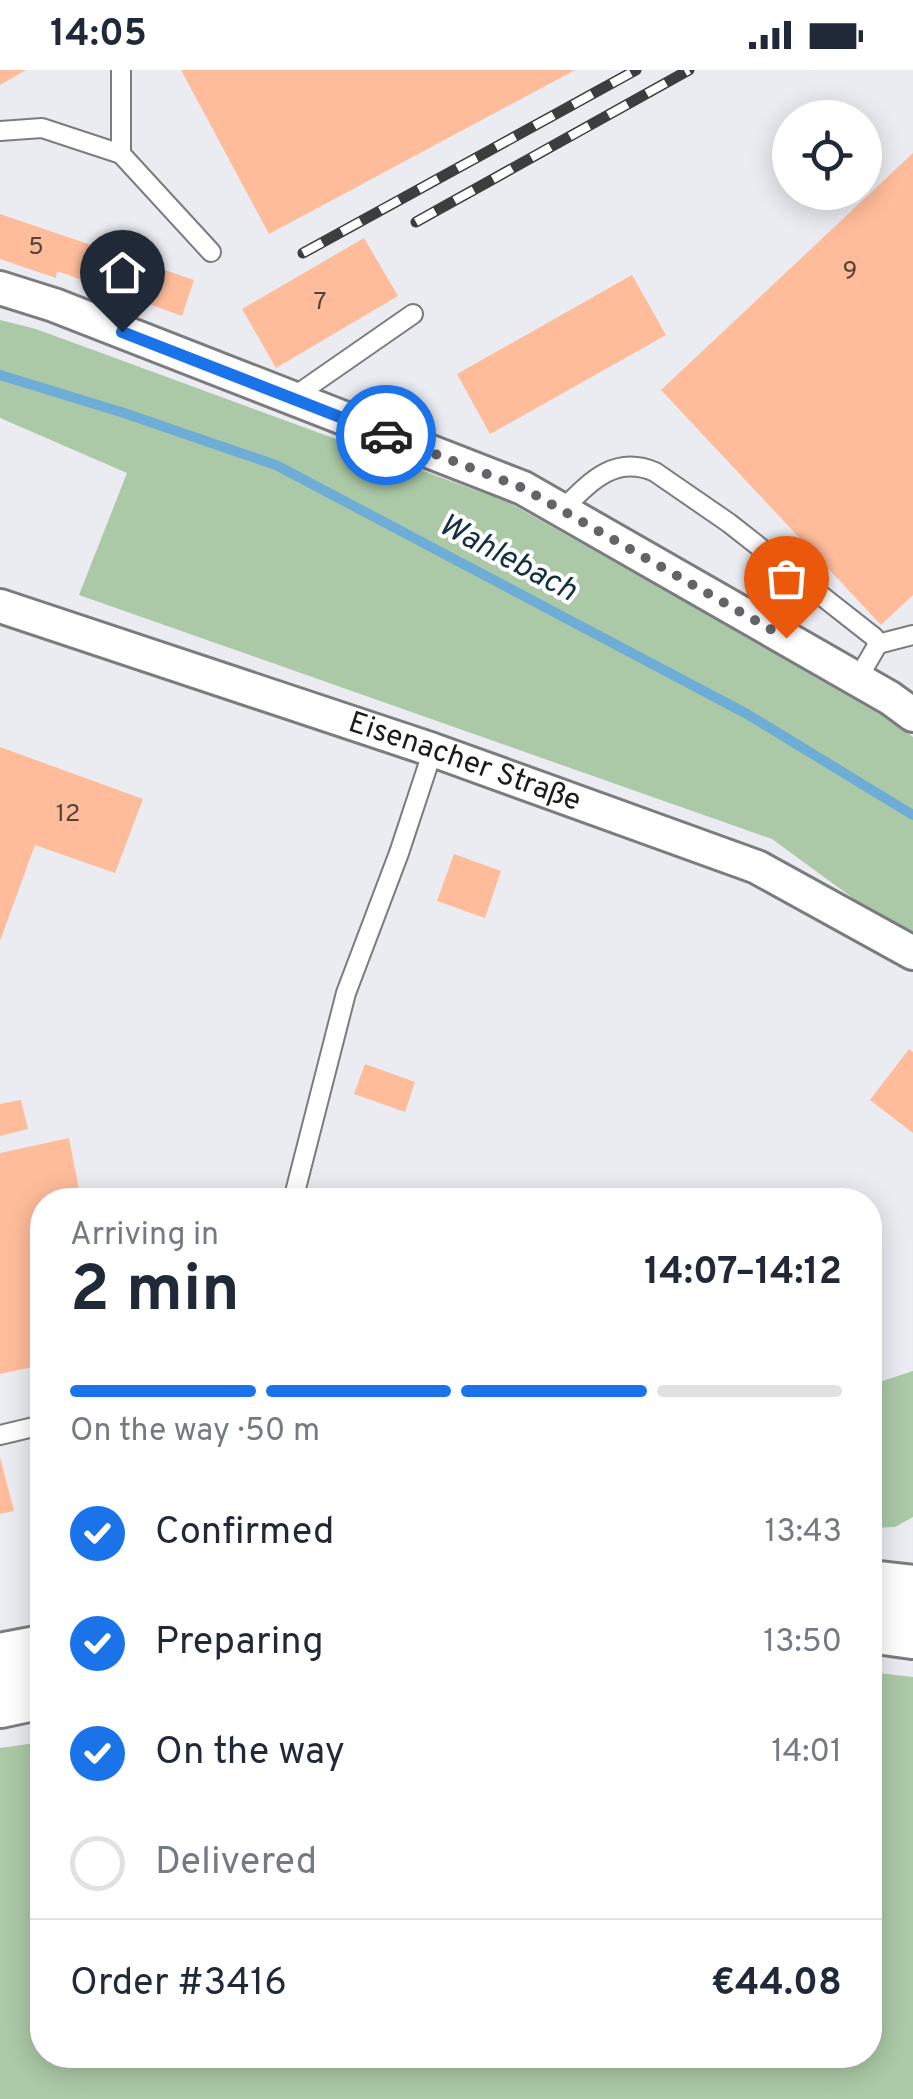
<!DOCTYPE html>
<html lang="en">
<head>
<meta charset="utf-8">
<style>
	body { margin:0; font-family:Overpass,sans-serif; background:#f6f6f7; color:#1f2937; height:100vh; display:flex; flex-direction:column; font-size:38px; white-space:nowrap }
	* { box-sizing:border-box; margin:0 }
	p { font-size:32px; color:#747a83 }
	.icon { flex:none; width:55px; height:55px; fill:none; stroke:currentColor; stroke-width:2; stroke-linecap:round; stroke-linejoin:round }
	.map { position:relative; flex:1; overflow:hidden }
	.details { position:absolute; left:30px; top:1118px; width:852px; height:880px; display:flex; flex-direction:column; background:#fff; border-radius:40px; box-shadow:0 5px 25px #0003 }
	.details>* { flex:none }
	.controls { position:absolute; left:772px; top:30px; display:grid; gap:20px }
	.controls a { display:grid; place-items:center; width:110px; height:110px; border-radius:50%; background:#fff; box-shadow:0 5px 25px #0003; font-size:50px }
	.pin { position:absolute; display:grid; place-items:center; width:85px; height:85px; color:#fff; margin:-102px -42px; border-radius:50% 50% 50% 0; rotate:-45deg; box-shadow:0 0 10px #0007 }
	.pin .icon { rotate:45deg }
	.courier { position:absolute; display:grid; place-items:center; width:100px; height:100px; margin:-50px; border:8px solid #1a73e8; border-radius:50%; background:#fff; color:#222; box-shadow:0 2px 12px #0007 }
	.head em { font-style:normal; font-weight:700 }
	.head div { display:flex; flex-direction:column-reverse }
	.head { display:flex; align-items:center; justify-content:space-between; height:170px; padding:0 40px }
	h1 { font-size:65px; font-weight:700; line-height:75px }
	.bar { display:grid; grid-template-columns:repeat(4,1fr); gap:15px 10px; align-content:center; height:120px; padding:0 40px }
	.bar i { height:12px; border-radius:8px; background:#e0e1e3 }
	.bar .on { background:#1a73e8 }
	.bar p { grid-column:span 4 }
	.line { display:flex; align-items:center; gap:25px; padding:0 40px; border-top:2px solid #e0e1e3 }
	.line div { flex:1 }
	ol { padding:0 40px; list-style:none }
	li { display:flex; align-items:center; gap:30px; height:110px }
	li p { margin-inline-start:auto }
	li .icon { padding:10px; border-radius:50%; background:#1a73e8; color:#fff; stroke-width:4 }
	li:last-child { color:#747a83 }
	li i { width:55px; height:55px; border:5px solid #e0e1e3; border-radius:50% }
	.status { display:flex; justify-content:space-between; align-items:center; height:70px; padding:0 50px; background:#fff; direction:ltr }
	.status svg { height:28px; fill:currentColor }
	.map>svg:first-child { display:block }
	.green { fill:#abc9a6 }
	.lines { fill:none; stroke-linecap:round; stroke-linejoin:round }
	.stream { stroke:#6eadd6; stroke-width:10 }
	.building { fill:#febc9a }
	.lane-casing { stroke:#7b7c80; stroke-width:22 }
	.street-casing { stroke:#7b7c80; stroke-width:38 }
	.primary-casing { stroke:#7b7c80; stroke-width:58 }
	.lane { stroke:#fff; stroke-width:18 }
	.street { stroke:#fff; stroke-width:32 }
	.primary { stroke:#fff; stroke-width:52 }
	.rail-casing { stroke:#3c3d3e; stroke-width:11 }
	.rail { stroke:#fff; stroke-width:8; stroke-dasharray:22; stroke-linecap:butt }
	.done { stroke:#636467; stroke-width:10; stroke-dasharray:0 18 }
	.route { stroke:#1a73e8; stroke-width:12 }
	.labels { text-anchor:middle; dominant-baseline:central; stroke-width:8; stroke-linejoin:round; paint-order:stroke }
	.number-label { font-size:25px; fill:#53433c }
	.street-label { font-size:30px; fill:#1a1b1c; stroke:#fff }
	.water-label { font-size:32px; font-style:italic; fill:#133042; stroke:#fff }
</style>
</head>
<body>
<div class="status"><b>14:05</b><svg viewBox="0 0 49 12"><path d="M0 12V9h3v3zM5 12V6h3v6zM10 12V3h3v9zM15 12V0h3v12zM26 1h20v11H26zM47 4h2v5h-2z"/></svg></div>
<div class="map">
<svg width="913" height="2029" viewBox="0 0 913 2029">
	<rect width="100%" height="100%" fill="#ebecf1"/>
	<!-- green -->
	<g class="green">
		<polygon points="0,250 36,259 508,432 875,639 913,667 913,872 772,769 79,525 127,403 0,348"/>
		<polygon points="913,1301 913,1447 895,1457 870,1458 870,1315"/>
		<polygon points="870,1602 913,1607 913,2029 0,2029 0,1678 42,1672 42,1985 870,1985"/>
	</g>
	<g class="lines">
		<!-- stream -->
		<polyline class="stream" points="0,305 121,342 276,395 747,644 913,745"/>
	</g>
	<!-- building -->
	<g class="building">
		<polygon points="0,0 26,0 0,15"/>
		<polygon points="181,0 575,0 269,164"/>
		<polygon points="913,83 913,525 881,555 661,320"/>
		<polygon points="0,144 194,210 182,246 57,201 56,208 0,189"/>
		<polygon points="364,168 398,226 276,298 242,239"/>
		<polygon points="632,205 666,265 490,364 457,304"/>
		<polygon points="0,677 143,729 115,803 35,775 0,871"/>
		<polygon points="454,784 501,801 485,848 437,831"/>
		<polygon points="909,979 913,982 913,1063 870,1030"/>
		<polygon points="365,994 415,1012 405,1042 354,1024"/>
		<polygon points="21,1030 28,1059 0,1066 0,1034"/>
		<polygon points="69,1068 81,1130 42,1130 42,1295 0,1304 0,1083"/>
		<polygon points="0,1387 14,1441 0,1444"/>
	</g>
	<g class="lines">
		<!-- lane casing -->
		<g class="lane-casing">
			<g id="lane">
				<polyline points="121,0 121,84"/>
				<polyline points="0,61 42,58 121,84 211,182"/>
				<polyline points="292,328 413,244"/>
				<path d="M 561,441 C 589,413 614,384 655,402 L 729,453 L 874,567 L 878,574 L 857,610"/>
				<polyline points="878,574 913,565"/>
				<polyline points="293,1130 346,923 399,783 433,680"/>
				<polyline points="0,1365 42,1355"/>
			</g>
		</g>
		<!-- street casing -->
		<g class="street-casing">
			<g id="street">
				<polyline points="0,218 54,235 523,418 890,628 913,645"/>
				<path id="s1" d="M 0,536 L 433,680 L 757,797 L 913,883"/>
			</g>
		</g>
		<!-- primary casing -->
		<g class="primary-casing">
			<g id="primary">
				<polyline points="870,1517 913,1522"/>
				<polyline points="870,1556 913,1562"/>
				<polyline points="0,1590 42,1582"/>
				<polyline points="0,1631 42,1622"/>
			</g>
		</g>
		<!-- lane -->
		<use href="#lane" class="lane"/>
		<!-- street -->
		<use href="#street" class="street"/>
		<!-- primary -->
		<use href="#primary" class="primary"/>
		<!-- rail casing -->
		<g class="rail-casing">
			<g id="rail">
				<polyline points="416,152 689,0"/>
				<polyline points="303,183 636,0"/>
			</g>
		</g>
		<!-- rail -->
		<use href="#rail" class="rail"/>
	</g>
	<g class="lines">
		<!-- done -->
		<polyline class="done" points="386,365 523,418 786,568"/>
		<!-- route -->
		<polyline class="route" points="122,262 386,365"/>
	</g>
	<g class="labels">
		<!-- number labels -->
		<g class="number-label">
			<text x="36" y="178">5</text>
			<text x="850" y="202">9</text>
			<text x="320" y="233">7</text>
			<text x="68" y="745">12</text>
		</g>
		<!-- street labels -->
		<g class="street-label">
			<text stroke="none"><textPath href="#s1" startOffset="490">Eisenacher Straße</textPath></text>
		</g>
		<!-- water labels -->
		<g class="water-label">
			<text transform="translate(507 489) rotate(28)">Wahlebach</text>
		</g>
	</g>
</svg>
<div class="controls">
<a><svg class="icon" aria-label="locate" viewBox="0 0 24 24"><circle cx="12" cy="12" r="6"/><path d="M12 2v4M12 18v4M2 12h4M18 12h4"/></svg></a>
</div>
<div class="pin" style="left:786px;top:568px;background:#ea580c"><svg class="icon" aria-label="bag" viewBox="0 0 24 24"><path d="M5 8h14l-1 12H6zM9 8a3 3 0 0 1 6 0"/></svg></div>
<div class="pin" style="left:122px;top:262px;background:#1f2937"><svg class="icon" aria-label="home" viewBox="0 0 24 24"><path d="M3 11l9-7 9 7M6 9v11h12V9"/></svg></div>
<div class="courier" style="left:386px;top:365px"><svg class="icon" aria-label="car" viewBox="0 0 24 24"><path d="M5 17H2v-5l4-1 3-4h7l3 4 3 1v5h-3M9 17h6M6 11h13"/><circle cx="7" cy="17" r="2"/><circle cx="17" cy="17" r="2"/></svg></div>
<section class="details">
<div class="head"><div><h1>2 min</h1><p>Arriving in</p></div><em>14:07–14:12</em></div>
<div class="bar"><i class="on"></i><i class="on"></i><i class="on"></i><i></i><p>On the way · 50 m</p></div>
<ol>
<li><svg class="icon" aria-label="check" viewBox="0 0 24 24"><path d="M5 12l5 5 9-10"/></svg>Confirmed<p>13:43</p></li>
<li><svg class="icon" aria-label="check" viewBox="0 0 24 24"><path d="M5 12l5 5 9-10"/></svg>Preparing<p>13:50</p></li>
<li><svg class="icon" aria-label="check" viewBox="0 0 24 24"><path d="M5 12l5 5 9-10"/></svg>On the way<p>14:01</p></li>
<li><i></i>Delivered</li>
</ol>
<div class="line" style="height:130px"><div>Order #3416</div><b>€44.08</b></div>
</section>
</div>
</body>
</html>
